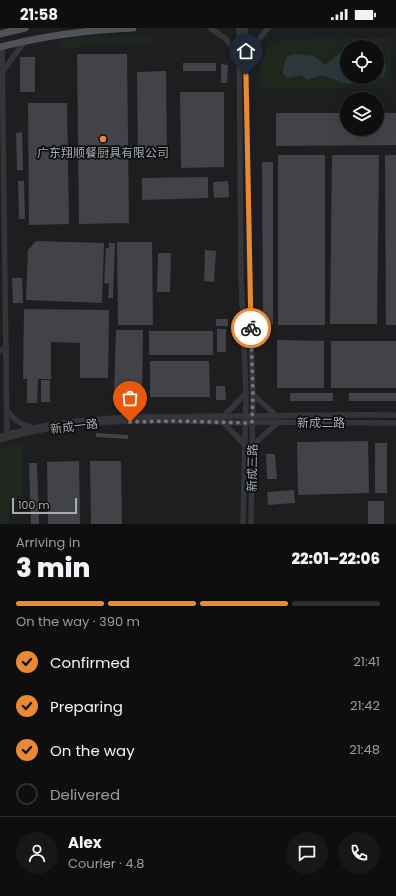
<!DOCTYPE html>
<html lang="en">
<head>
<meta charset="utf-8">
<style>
	body { margin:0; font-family:Poppins,"Noto Sans SC",sans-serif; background:#171717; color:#f1f3f6; height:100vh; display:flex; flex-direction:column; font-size:15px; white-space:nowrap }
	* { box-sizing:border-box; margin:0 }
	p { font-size:13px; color:#9b9c9e }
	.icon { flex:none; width:22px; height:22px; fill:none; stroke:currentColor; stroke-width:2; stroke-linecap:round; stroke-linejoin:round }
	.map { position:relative; height:496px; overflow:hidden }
	.side { display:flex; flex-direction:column; background:#0e0e0e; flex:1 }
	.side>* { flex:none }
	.tools { position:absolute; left:340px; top:12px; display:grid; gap:8px }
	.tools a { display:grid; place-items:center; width:44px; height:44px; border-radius:50%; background:#0e0e0e; box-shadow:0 4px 16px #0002,0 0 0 1px #2e2e2e; font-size:20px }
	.scale { position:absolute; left:12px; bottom:10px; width:65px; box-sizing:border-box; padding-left:4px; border:2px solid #a4acb3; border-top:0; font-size:11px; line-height:14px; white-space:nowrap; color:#a4acb3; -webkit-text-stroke:3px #0d0d0e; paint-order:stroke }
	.pin { position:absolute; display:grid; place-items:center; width:34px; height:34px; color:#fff; margin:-41px -17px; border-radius:50% 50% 50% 0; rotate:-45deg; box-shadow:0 0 4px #0007 }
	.pin .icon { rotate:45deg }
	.courier { position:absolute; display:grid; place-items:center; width:40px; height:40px; margin:-20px; border:3px solid #ea8933; border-radius:50%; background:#fff; color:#222; box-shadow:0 1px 5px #0007 }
	.summary em { font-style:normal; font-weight:800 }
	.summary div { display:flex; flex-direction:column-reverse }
	.summary { display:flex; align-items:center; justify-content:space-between; height:68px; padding:0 16px }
	h1 { font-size:26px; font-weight:800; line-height:30px }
	.bar { display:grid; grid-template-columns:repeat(4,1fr); gap:6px 4px; align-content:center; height:48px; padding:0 16px }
	.bar i { height:5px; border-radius:3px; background:#2e2e2e }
	.bar .on { background:#ea8933 }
	.bar p { grid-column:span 4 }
	.line { display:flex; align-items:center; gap:10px; padding:0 16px; border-top:1px solid #2e2e2e }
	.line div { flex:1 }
	.round { display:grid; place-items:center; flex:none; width:42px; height:42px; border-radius:21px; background:#171717 }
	ol { padding:0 16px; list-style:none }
	li { display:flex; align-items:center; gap:12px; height:44px }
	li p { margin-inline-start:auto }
	li .icon { padding:4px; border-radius:50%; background:#ea8933; color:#111; stroke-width:4 }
	li:last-child { color:#9b9c9e }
	li i { width:22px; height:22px; border:2px solid #2e2e2e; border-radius:50% }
	.status { display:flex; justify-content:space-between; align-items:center; height:28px; padding:0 20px; background:#0e0e0e; direction:ltr }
	.status svg { height:11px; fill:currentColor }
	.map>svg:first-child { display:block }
	.built { fill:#1e1e20; fill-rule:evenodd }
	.green { fill:#1f261e; fill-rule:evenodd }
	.water { fill:#2c373b }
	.building { fill:#414346 }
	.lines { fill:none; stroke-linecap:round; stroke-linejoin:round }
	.minor { stroke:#333538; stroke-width:5.5 }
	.major { stroke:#4f5257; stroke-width:7 }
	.done { stroke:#71767b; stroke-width:4; stroke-dasharray:0 7.2 }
	.route { stroke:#ea8933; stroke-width:5 }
	.poi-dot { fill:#ea8933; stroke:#0d0d0e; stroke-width:1.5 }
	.labels { text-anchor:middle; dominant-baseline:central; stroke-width:3.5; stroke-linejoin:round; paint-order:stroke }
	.poi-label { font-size:12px; fill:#a4acb3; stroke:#0d0d0e }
	.street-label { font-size:12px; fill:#a4acb3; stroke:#0d0d0e }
</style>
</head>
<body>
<div class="status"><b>21:58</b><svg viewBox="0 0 49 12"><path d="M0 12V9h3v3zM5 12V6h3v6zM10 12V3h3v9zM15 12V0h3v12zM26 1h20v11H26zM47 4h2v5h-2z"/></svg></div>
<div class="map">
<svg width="396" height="496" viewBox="0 0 396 496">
	<rect width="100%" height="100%" fill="#121213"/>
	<!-- built -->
	<path class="built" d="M 0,0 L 396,0 L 396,496 L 0,496 ZM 347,19 L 377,19 L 377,49 L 347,49 ZM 347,71 L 377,71 L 377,101 L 347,101 Z"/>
	<!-- green -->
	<g class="green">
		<polygon points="152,8 153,16 60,20 61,12 77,9"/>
		<path d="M 391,10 L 391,61 L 260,61 C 261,38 257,25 279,11 ZM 347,19 L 377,19 L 377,49 L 347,49 Z"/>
		<polygon points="23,414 23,474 9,474 9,496 0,496 0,420"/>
	</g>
	<!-- water -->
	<g class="water">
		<polygon points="344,22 347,22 347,49 367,49 354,55 343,55 323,47 306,52 302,47 288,50 283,46 283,40 287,28 298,26 314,28 325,37"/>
		<polygon points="377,29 383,29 387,38 383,50 375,49 377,49"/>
	</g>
	<!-- building -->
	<g class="building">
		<polygon points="77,26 127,26 129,195 79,196"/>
		<rect x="20" y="29" width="15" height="35"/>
		<rect x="183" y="35" width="33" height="8"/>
		<polygon points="221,36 228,37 227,55 221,55"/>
		<polygon points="166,43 167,130 138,131 137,44"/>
		<polygon points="180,64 224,64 224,139 181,140"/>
		<polygon points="28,75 67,75 69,196 29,197"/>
		<polygon points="276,85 347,85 347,101 377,101 377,85 396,85 396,117 276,118"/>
		<polygon points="22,104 23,142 17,142 16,105"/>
		<rect x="278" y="127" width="47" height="170"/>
		<polygon points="332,127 379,127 377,296 330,296"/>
		<polygon points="385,127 396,127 396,297 386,297"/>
		<polygon points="262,134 273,134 273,296 263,297"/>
		<polygon points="208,149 208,170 142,172 142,150"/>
		<polygon points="18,153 24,153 25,191 19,191"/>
		<polygon points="228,153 229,169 214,170 213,154"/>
		<polygon points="36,213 104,215 102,275 26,272 28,222"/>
		<polygon points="117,214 152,214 153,297 118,297"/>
		<polygon points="109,215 115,215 113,270 108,270 109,256 104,255 106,220 109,220"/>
		<polygon points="205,222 216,223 214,254 204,253"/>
		<polygon points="158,225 171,225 170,264 157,264"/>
		<polygon points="12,250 22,250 23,275 13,275"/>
		<polygon points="24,281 109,282 108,350 80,350 80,315 51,314 51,351 38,351 37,375 27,375 27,351 23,351"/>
		<rect x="216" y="291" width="12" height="7"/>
		<rect x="217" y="301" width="9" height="23"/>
		<polygon points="116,302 143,302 142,369 114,369"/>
		<rect x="149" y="303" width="64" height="24"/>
		<polygon points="277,312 324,313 324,360 277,360"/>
		<rect x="331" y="313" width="65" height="47"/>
		<polygon points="150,333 209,333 210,369 150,369"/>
		<rect x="41" y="352" width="9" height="22"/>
		<polygon points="216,358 225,358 226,372 216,372"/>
		<rect x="290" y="365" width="43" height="8"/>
		<rect x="349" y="365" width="47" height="8"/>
		<polygon points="96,405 128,407 128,411 96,409"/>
		<polygon points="368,413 369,465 298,467 297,414"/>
		<rect x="375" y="415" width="12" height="50"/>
		<polygon points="266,426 275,426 277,451 267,451"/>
		<polygon points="79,433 80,496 48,496 47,434"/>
		<polygon points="90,433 121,433 122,496 91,496"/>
		<polygon points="29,435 37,435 39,496 31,496"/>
		<polygon points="294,462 295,475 268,477 267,464"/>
		<rect x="368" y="473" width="16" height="23"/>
	</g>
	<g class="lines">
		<!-- minor -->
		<g class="minor">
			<polyline points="210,0 226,11 239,30"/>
			<polyline points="239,0 241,249 246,365 243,496"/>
			<polyline points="245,0 251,307 253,367 251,496"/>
			<polyline points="2,19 7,407"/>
			<polyline points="246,32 259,11 268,0"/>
			<polyline points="3,43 25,13"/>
			<polyline points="0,322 6,322"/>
			<polyline points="253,367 277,388"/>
			<path d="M 7,383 C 14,391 20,397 31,399"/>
			<polyline points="224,388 246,365"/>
			<polyline points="223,394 246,418"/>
			<path d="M 0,408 C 79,385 163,389 244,388 C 295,388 345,386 396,387"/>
			<path d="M 0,412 C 79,388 164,392 246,395 L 252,394 L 396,395"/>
			<polyline points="252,418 278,394"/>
		</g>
		<!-- major -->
		<g class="major">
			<polyline points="0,6 25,0"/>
			<path d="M 0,19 C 43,8 88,2 133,0"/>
		</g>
	</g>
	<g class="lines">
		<!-- done -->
		<polyline class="done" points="130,394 175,393 246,395 252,394 253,367 251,300"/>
		<!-- route -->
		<polyline class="route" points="246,47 251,300"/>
	</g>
	<!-- markers -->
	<circle class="poi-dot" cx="103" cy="111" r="4"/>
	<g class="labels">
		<!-- poi labels -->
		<g class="poi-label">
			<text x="103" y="124">广东翔顺餐厨具有限公司</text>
		</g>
		<!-- street labels -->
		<g class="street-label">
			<text x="321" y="394">新成二路</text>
			<text transform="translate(74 398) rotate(-7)">新成一路</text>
			<text transform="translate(252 440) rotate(-89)">新成三路</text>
		</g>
	</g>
</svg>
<div class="tools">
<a><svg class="icon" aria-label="locate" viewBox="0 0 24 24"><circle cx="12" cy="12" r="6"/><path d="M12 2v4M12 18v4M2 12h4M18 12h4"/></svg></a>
<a><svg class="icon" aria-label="layers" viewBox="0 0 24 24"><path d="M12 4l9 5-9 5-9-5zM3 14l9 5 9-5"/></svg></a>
</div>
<div class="scale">100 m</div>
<div class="pin" style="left:130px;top:394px;background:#ea580c"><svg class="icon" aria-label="bag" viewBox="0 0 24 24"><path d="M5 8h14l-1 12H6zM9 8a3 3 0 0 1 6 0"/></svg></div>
<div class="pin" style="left:246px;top:47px;background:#1f2937"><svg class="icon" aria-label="home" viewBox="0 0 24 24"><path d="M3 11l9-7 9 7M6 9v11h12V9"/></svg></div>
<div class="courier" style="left:251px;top:300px"><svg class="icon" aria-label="bike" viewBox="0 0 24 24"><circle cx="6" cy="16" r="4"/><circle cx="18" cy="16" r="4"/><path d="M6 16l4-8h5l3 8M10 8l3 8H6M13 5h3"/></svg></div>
</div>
<section class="side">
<div class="summary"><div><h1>3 min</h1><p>Arriving in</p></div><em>22:01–22:06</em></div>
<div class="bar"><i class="on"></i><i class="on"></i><i class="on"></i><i></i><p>On the way · 390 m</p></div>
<ol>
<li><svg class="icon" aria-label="check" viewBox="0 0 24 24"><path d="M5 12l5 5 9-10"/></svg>Confirmed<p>21:41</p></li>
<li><svg class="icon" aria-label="check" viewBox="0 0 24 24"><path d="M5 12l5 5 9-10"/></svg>Preparing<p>21:42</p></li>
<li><svg class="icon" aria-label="check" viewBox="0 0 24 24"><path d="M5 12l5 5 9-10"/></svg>On the way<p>21:48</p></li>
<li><i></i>Delivered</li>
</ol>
<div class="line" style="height:72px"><a class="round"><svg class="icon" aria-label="person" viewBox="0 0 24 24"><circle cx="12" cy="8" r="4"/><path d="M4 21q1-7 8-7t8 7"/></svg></a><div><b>Alex</b><p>Courier · 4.8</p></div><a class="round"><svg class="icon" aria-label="chat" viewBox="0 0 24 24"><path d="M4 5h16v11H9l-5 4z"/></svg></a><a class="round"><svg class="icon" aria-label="phone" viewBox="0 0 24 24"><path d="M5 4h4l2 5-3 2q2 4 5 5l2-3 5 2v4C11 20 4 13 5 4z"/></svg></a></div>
</section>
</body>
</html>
